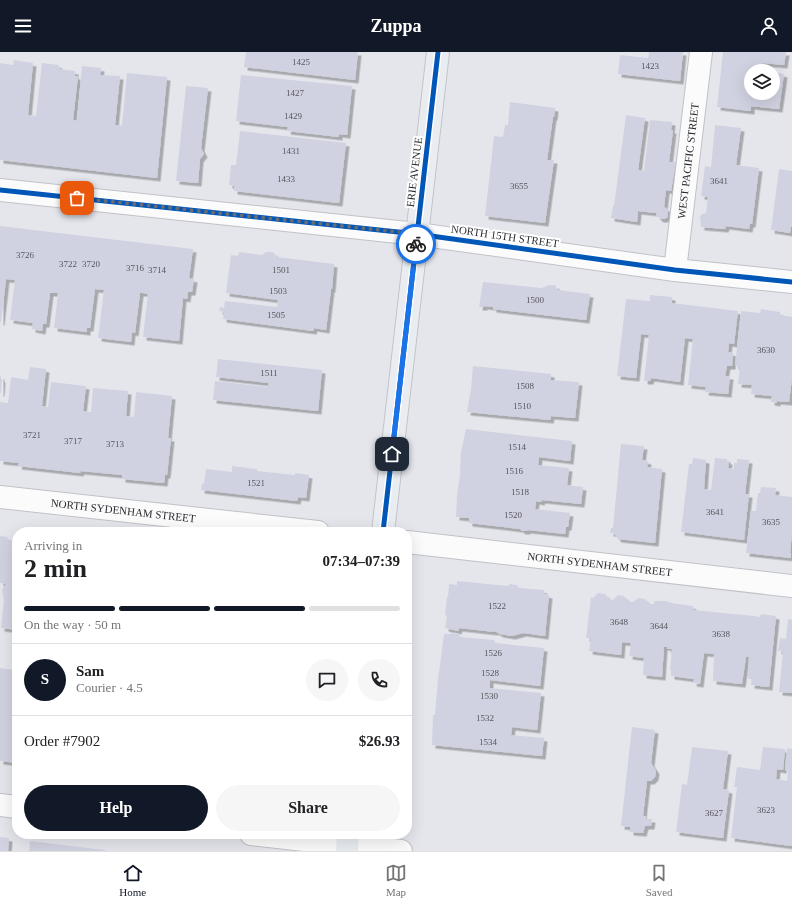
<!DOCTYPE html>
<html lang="en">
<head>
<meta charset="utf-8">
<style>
	body { margin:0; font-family:"Times New Roman",serif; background:#f6f6f6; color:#202124; height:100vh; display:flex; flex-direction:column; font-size:15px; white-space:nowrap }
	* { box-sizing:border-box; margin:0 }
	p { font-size:13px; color:#757577 }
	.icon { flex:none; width:22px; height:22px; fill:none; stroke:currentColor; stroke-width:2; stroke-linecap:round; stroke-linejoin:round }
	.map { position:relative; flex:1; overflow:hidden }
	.sheet { position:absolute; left:12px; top:475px; width:400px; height:312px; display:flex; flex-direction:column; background:#fff; border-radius:16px; box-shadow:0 4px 16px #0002 }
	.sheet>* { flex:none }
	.fabs { position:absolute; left:744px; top:12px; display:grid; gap:8px }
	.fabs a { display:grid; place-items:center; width:36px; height:36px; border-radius:50%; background:#fff; box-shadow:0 4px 16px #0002; font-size:20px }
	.pin { position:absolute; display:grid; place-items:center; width:34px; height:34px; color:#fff; margin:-17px; border-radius:8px; box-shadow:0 2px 6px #0006 }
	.courier { position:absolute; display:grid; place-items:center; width:40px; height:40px; margin:-20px; border:3px solid #1a73e8; border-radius:50%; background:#fff; color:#222; box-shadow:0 1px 5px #0007 }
	.headline em { font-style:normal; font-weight:800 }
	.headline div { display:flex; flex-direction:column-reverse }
	.headline { display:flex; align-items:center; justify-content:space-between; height:68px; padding:0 12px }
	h1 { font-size:26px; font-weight:800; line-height:30px }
	.bar { display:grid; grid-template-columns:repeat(4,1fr); gap:6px 4px; align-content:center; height:48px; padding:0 12px }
	.bar i { height:5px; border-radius:3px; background:#e0e0e0 }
	.bar .on { background:#111827 }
	.bar p { grid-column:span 4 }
	.line { display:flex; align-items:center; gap:10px; padding:0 12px; border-top:1px solid #e0e0e0 }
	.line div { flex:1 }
	.round { display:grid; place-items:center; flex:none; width:42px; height:42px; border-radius:21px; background:#f6f6f6 }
	.button { display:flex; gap:8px; margin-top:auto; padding:8px 12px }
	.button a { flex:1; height:46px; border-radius:24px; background:#111827; color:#fff; font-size:16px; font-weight:800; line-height:46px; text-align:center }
	.button a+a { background:#f6f6f6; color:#202124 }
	header { display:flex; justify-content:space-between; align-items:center; height:52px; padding:0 12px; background:#111827; color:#fff; font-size:18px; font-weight:800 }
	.menu { display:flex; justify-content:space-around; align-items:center; height:56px; border-top:1px solid #e0e0e0; background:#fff; font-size:11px; color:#757577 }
	.menu a { display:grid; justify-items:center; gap:2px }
	.menu .on { color:#111827 }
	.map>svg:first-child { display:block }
	.building { fill:#d1d2e1; filter:url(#shadow) }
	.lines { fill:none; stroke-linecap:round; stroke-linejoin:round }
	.minor-casing { stroke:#c1c2c7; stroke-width:24 }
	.primary-casing { stroke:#c3c4c6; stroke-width:24 }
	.minor { stroke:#fbfbfc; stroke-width:22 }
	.primary { stroke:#e9edf2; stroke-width:22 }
	.cycleway-casing { stroke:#fff; stroke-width:8 }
	.cycleway { stroke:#0057b8; stroke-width:5 }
	.done { stroke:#6b6c71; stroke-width:4; stroke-dasharray:0 7.2 }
	.route { stroke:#1a73e8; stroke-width:5 }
	.labels { text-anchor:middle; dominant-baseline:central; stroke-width:4; stroke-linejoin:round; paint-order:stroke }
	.number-label { font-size:9px; fill:#56565d }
	.street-label { font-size:11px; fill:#2a2b2f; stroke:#fff }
</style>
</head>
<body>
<header><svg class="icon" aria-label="menu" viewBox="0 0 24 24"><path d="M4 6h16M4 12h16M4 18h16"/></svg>Zuppa<svg class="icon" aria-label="person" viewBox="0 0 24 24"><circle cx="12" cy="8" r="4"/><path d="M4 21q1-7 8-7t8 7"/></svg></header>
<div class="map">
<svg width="792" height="799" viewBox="0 0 792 799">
	<defs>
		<filter id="shadow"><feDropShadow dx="3.5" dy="3.5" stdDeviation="0" flood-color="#0004"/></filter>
	</defs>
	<rect width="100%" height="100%" fill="#e5e6ec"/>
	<!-- building -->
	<g class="building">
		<polygon points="246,0 358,0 355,28 244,15"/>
		<polygon points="649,0 683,0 680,29 618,22 620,3 648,6"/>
		<polygon points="723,0 786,0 784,13 763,11 762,19 751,19 751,41 773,41 773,20 784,22 779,57 751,54 751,59 717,55"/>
		<polygon points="14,8 33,11 28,63 36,64 42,11 59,13 59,17 75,19 75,24 78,24 73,68 77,69 82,14 101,16 100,23 120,24 115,73 119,73 122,74 127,21 167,25 157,126 0,108 0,11 13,13"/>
		<polygon points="241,23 352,34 347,83 339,82 339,85 287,79 288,75 236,69"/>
		<polygon points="186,34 208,36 201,96 204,102 200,107 198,131 176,129"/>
		<polygon points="510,50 555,56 554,65 553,65 547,108 554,108 545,171 485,164 494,84 503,85 505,73 508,73"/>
		<polygon points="626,63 645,66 638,118 644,119 650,68 672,70 671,78 673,78 669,110 676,110 671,139 666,138 664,155 667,157 668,160 668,165 664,167 660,167 657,164 656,161 638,159 637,170 611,166 613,154 614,154"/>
		<polygon points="715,73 741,76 736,113 759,116 752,172 750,172 749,177 726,174 725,177 701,175 700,165 702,162 706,161 708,145 701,144 705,114 711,115"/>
		<polygon points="240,79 346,91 339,151 234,139 234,134 229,133 231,113 236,113"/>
		<polygon points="779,117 792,119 792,175 791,175 790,181 771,178"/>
		<polygon points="0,174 193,197 189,226 194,227 192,240 188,240 187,247 183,246 179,289 143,285 148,242 143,241 140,241 135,281 132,280 131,290 98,286 104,238 95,237 90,276 87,276 87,280 54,276 58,241 50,241 46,272 43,272 42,279 32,277 33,271 10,268 15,228 6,227 1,270 0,270"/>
		<polygon points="239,200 262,203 266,200 273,200 277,205 334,212 332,237 331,237 326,278 314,276 313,279 223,267 224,260 219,259 220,255 224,256 225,249 277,255 278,248 226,241 231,203 238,204"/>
		<polygon points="483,230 542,236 549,233 555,233 558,238 590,242 586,268 493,257 493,255 484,254 484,255 479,255"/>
		<polygon points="650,243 672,245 672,251 738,259 734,292 729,291 728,300 733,301 732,314 727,314 725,324 730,324 728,342 705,340 706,335 688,333 693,287 685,286 680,330 651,326 650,329 644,329 649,283 641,282 636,326 617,324 626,247 650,249"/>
		<polygon points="761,257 780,260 780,263 792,265 792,326 789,350 777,349 777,351 771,350 772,344 751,342 752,333 738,332 740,314 735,314 741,259 760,261"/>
		<polygon points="218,307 322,318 318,359 213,348 215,329 268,335 269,331 216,325"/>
		<polygon points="473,314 551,322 551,328 579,330 575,366 551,364 550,368 467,360 471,337"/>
		<polygon points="30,315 46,317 42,354 48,355 51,330 86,334 83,359 87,360 91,360 93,336 128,339 126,364 134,365 136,340 172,344 168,386 171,386 167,423 165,423 164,431 122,427 122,423 81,419 80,421 18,414 19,411 0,409 0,350 8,351 11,325 28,328"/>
		<polygon points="0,324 1,324 1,327 2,327 1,341 0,341"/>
		<polygon points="466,377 572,389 570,409 539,405 538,413 569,416 567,433 583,435 581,452 542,448 541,450 536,449 535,457 570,461 568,475 566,475 565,482 528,478 526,479 522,479 520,477 469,471 469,466 456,465 457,444 460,422 461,400"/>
		<polygon points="621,392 644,394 642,408 648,409 647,415 662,417 655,491 618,487 614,481 610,481 611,476 613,476"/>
		<polygon points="693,406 706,408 704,437 711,438 715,406 727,407 727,409 729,409 728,416 734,417 734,411 737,411 737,407 749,408 745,442 749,442 744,488 681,480 689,412 692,412"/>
		<polygon points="232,414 257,417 257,419 295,423 295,421 309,423 306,446 298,445 297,449 201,438 202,431 204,432 206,417 232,420"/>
		<polygon points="761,435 776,436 775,443 792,445 792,480 790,501 791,501 791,506 746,501 751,459 756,459 758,441 760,441"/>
		<polygon points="0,484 8,485 7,488 17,489 17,578 1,576 4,548 2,538 6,532 0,531"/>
		<polygon points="457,529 508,534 510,532 517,533 519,536 544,538 544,542 549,543 545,584 523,581 512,584 500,582 495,579 495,580 459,576 458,579 445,576 447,564 445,563 447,544 448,545 449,532 457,533"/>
		<polygon points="598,541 605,542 609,547 613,548 618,543 624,544 629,550 633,550 638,546 645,547 649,551 651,552 654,552 654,549 666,549 672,551 693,554 693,558 754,564 760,565 761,562 776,564 769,635 751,633 752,627 748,627 749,605 746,605 742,632 713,629 714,602 704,601 700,632 693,631 694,627 671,624 671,618 670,618 672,597 667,597 667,595 664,595 662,625 643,623 644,606 629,604 631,591 622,590 621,603 589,599 591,586 586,586 591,545 593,546"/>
		<polygon points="788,567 792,568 792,641 779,640 783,599 778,599 780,586 786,587"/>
		<polygon points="451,581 459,582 459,585 495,588 494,591 544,596 540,634 490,628 490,636 541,641 537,678 512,675 511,683 544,686 542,704 432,693 433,663 435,663 438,627 441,605 444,582 451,582"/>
		<polygon points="14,612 17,612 17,711 0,709 0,616 14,618"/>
		<polygon points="632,675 655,678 651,711 656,719 655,725 651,729 647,729 643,764 646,764 646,767 652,767 651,774 645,774 643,781 630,780 630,775 621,774"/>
		<polygon points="692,695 728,699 723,737 729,738 723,786 676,780 682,732 687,733"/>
		<polygon points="763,695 785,697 783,718 777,717 776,727 787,729 788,719 785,718 787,696 792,697 792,794 731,786 737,735 734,735 737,715 760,718"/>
		<polygon points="0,785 9,786 8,799 0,799"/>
		<polygon points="30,789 105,798 105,799 29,799"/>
	</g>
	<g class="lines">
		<!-- minor casing -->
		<g class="minor-casing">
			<g id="minor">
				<polyline points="0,138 417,182 675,218 792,230"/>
				<path id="s1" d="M 675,218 L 701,0"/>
				<path id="s2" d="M 0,445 L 318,480"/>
				<path id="s3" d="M 407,490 L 792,534"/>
				<polyline points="0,753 17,755"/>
				<polyline points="251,782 401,799"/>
			</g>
		</g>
		<!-- primary casing -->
		<g class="primary-casing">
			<g id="primary">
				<polyline points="383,480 438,0"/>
				<polyline points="347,799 348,782"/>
			</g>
		</g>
		<!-- minor -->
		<use href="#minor" class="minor"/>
		<!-- primary -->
		<use href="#primary" class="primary"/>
		<!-- cycleway casing -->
		<g class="cycleway-casing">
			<g id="cycleway">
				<polyline points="0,138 417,182 675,218 792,230"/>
				<polyline points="383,480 438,0"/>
			</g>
		</g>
		<!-- cycleway -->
		<use href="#cycleway" class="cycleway"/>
	</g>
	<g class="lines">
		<!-- done -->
		<polyline class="done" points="77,146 417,182 416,192"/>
		<!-- route -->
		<polyline class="route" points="392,402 416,192"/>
	</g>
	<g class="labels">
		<!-- number labels -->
		<g class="number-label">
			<text x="301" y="10">1425</text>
			<text x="650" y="14">1423</text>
			<text x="295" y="41">1427</text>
			<text x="293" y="64">1429</text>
			<text x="291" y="99">1431</text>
			<text x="286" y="127">1433</text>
			<text x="719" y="129">3641</text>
			<text x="519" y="134">3655</text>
			<text x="25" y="203">3726</text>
			<text x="68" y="212">3722</text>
			<text x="91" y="212">3720</text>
			<text x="135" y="216">3716</text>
			<text x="157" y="218">3714</text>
			<text x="281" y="218">1501</text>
			<text x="278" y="239">1503</text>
			<text x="535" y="248">1500</text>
			<text x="276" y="263">1505</text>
			<text x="766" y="298">3630</text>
			<text x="269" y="321">1511</text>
			<text x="525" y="334">1508</text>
			<text x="522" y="354">1510</text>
			<text x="32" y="383">3721</text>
			<text x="73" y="389">3717</text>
			<text x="115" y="392">3713</text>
			<text x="517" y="395">1514</text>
			<text x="514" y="419">1516</text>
			<text x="256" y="431">1521</text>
			<text x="520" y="440">1518</text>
			<text x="715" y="460">3641</text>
			<text x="513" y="463">1520</text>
			<text x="771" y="470">3635</text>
			<text x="497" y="554">1522</text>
			<text x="619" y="570">3648</text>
			<text x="659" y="574">3644</text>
			<text x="721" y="582">3638</text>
			<text x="493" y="601">1526</text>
			<text x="490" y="621">1528</text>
			<text x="489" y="644">1530</text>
			<text x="485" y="666">1532</text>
			<text x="488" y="690">1534</text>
			<text x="766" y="758">3623</text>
			<text x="714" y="761">3627</text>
		</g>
		<!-- street labels -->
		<g class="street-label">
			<text stroke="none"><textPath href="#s1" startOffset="110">WEST PACIFIC STREET</textPath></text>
			<text transform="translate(414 120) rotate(-83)">ERIE AVENUE</text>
			<text transform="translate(505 184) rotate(8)">NORTH 15TH STREET</text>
			<text stroke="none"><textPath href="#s2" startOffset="124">NORTH SYDENHAM STREET</textPath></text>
			<text stroke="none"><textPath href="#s3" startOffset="194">NORTH SYDENHAM STREET</textPath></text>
		</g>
	</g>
</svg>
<div class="fabs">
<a><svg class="icon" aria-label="layers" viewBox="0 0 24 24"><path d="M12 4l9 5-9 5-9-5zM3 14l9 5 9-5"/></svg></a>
</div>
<div class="pin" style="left:77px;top:146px;background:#ea580c"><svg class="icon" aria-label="bag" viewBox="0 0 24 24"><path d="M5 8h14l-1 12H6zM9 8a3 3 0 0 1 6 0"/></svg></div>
<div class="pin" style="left:392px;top:402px;background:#1f2937"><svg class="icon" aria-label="home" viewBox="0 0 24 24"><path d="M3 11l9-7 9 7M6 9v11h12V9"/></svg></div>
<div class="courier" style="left:416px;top:192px"><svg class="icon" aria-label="bike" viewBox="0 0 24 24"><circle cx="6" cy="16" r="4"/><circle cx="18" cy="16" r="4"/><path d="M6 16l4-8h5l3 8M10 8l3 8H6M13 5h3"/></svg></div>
<section class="sheet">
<div class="headline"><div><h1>2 min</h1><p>Arriving in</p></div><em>07:34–07:39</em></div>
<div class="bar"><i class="on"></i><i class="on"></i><i class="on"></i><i></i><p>On the way · 50 m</p></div>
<div class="line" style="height:72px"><b class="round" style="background:#111827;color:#fff">S</b><div><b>Sam</b><p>Courier · 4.5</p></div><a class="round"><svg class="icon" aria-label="chat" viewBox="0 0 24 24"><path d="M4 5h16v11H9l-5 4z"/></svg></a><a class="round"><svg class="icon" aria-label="phone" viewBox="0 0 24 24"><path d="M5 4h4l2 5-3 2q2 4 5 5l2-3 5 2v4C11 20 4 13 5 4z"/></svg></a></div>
<div class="line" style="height:52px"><div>Order #7902</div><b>$26.93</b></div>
<div class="button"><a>Help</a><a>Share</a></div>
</section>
</div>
<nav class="menu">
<a class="on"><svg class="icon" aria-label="home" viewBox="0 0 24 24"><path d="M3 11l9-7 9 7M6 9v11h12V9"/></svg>Home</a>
<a><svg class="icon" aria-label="map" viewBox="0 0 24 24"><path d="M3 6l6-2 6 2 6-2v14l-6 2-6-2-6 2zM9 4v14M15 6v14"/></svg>Map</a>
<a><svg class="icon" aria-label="saved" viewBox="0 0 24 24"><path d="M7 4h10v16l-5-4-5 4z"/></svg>Saved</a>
</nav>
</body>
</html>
